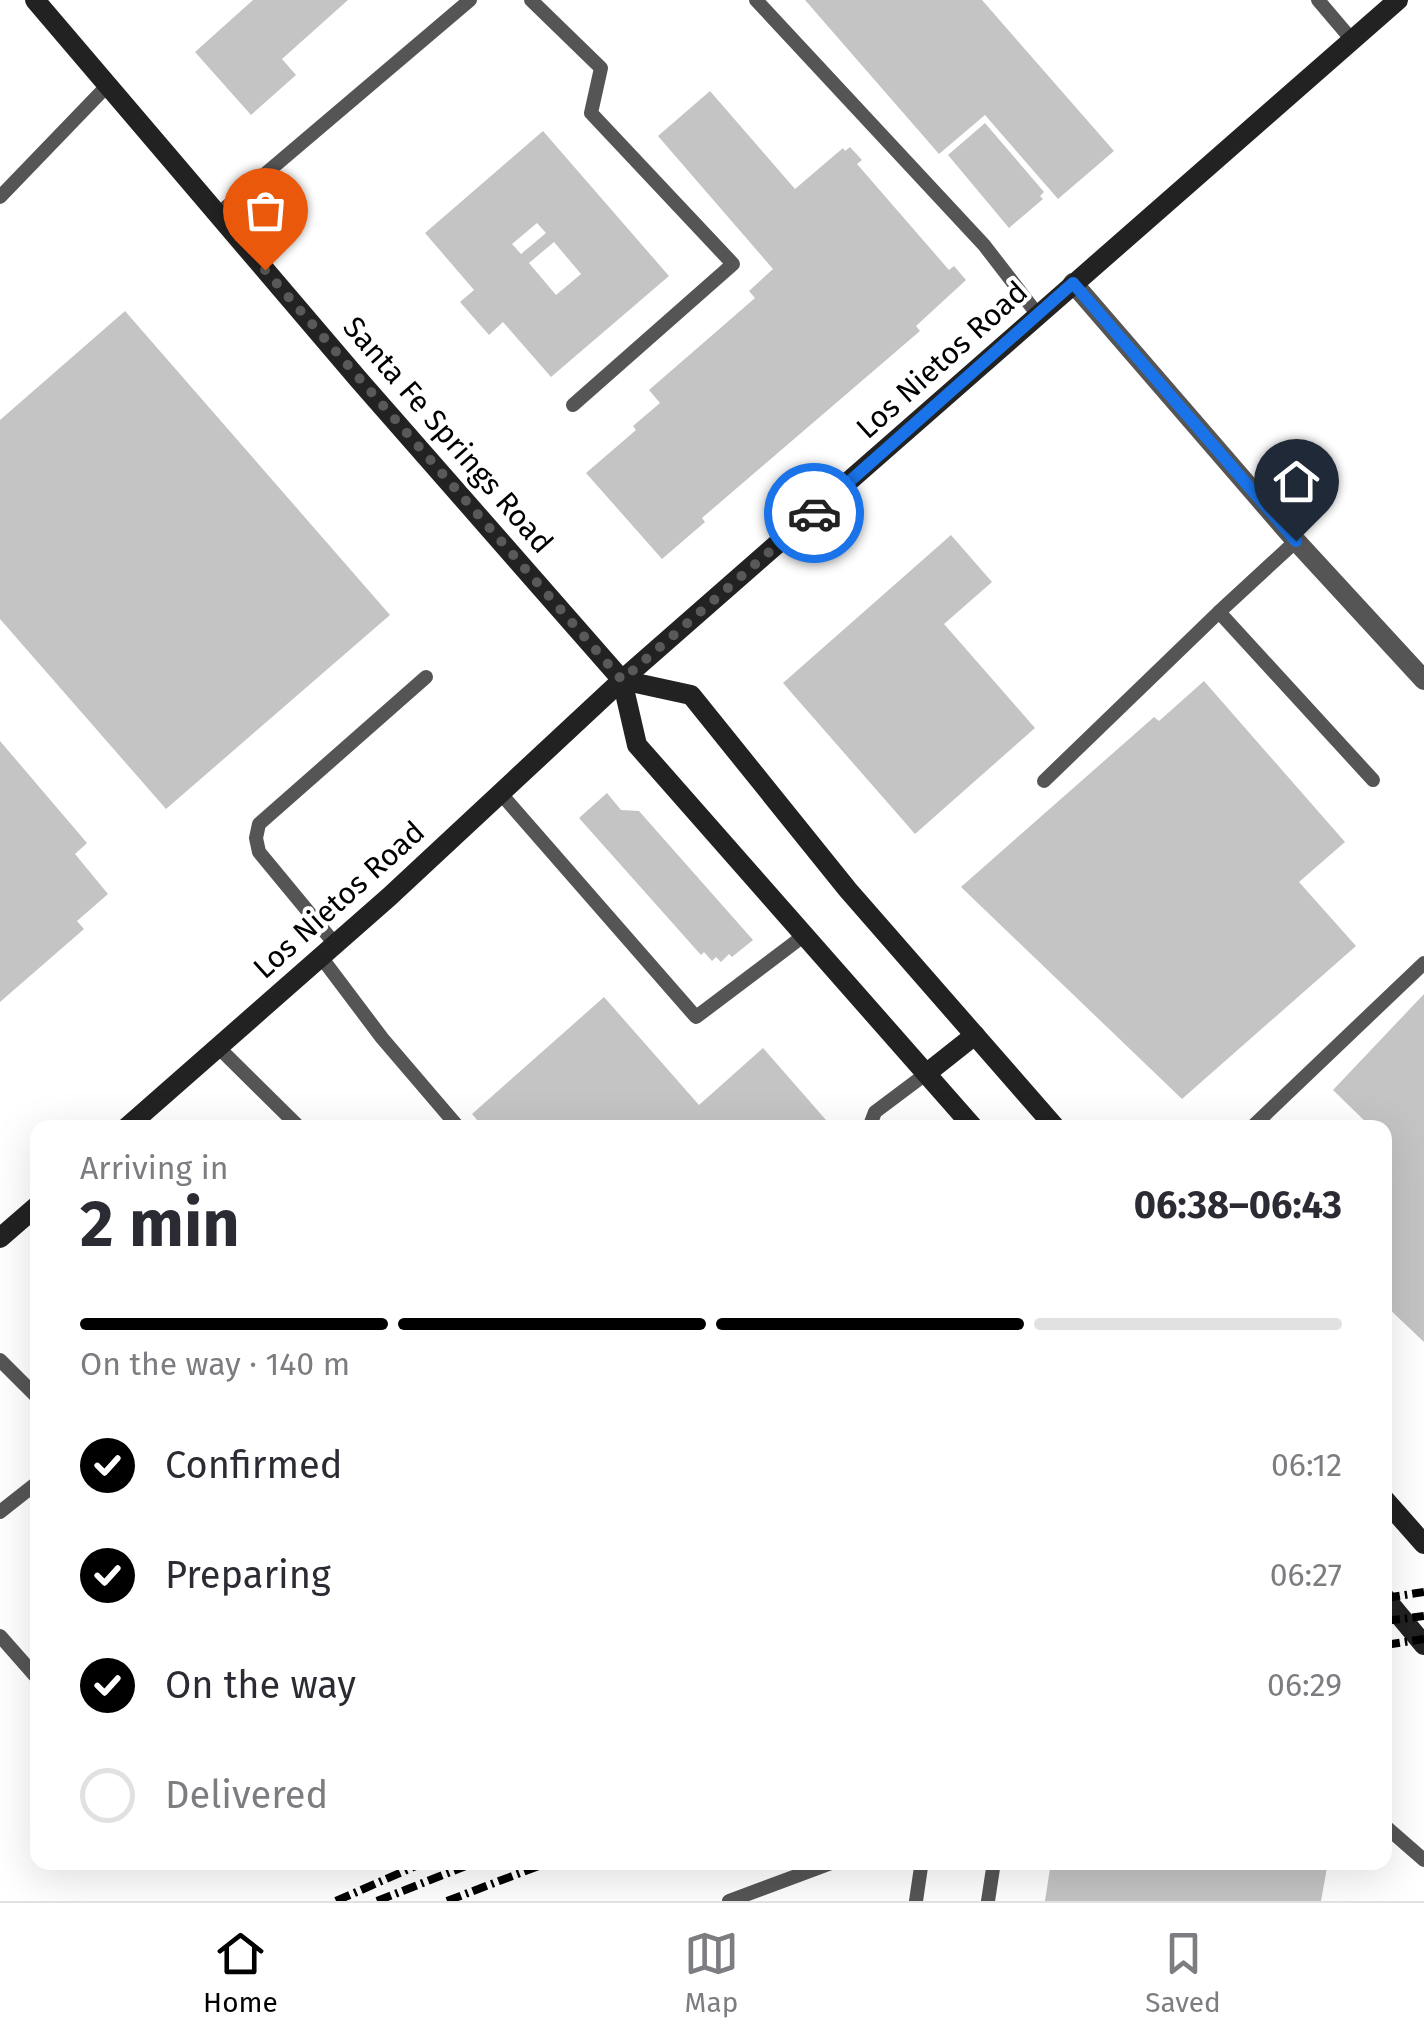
<!DOCTYPE html>
<html lang="en">
<head>
<meta charset="utf-8">
<style>
	body { margin:0; font-family:"Fira Sans",sans-serif; background:#f2f2f3; color:#2b2b33; height:100vh; display:flex; flex-direction:column; font-size:38px; white-space:nowrap }
	* { box-sizing:border-box; margin:0 }
	p { font-size:32px; color:#7c7c81 }
	.icon { flex:none; width:55px; height:55px; fill:none; stroke:currentColor; stroke-width:2; stroke-linecap:round; stroke-linejoin:round }
	.map { position:relative; flex:1; overflow:hidden }
	.sheet { position:absolute; left:30px; top:1120px; width:1362px; height:750px; display:flex; flex-direction:column; background:#fff; border-radius:20px; box-shadow:0 10px 40px #0002 }
	.sheet>* { flex:none }
	.pin { position:absolute; display:grid; place-items:center; width:85px; height:85px; color:#fff; margin:-102px -42px; border-radius:50% 50% 50% 0; rotate:-45deg; box-shadow:0 0 10px #0007 }
	.pin .icon { rotate:45deg }
	.courier { position:absolute; display:grid; place-items:center; width:100px; height:100px; margin:-50px; border:8px solid #1a73e8; border-radius:50%; background:#fff; color:#222; box-shadow:0 2px 12px #0007 }
	.headline em { font-style:normal; font-weight:700 }
	.headline div { display:flex; flex-direction:column-reverse }
	.headline { display:flex; align-items:center; justify-content:space-between; height:170px; padding:0 50px }
	h1 { font-size:65px; font-weight:700; line-height:75px }
	.bar { display:grid; grid-template-columns:repeat(4,1fr); gap:15px 10px; align-content:center; height:120px; padding:0 50px }
	.bar i { height:12px; border-radius:8px; background:#e1e1e2 }
	.bar .current { background:#000 }
	.bar p { grid-column:span 4 }
	ol { padding:0 50px; list-style:none }
	li { display:flex; align-items:center; gap:30px; height:110px }
	li p { margin-inline-start:auto }
	li .icon { padding:10px; border-radius:50%; background:#000; color:#fff; stroke-width:4 }
	li:last-child { color:#7c7c81 }
	li i { width:55px; height:55px; border:5px solid #e1e1e2; border-radius:50% }
	.tabs { display:flex; justify-content:space-around; align-items:center; height:140px; border-top:2px solid #e1e1e2; background:#fff; font-size:28px; color:#7c7c81 }
	.tabs a { display:grid; justify-items:center; gap:5px }
	.tabs .current { color:#000 }
	.map>svg:first-child { display:block }
	.building { fill:#c4c4c4; fill-rule:evenodd }
	.lines { fill:none; stroke-linecap:round; stroke-linejoin:round }
	.lane { stroke:#555; stroke-width:14 }
	.street { stroke:#555; stroke-width:20 }
	.secondary { stroke:#222; stroke-width:20 }
	.rail { stroke:#000; stroke-width:8; stroke-dasharray:15 5 2.5 5; stroke-linecap:butt }
	.done { stroke:#595959; stroke-width:10; stroke-dasharray:0 18 }
	.route { stroke:#1a73e8; stroke-width:12 }
	.labels { text-anchor:middle; dominant-baseline:central; stroke-width:8; stroke-linejoin:round; paint-order:stroke }
	.street-label { font-size:30px; fill:#000; stroke:#fff }
</style>
</head>
<body>
<div class="map">
<svg width="1424" height="1901" viewBox="0 0 1424 1901">
	<rect width="100%" height="100%" fill="#fff"/>
	<!-- building -->
	<g class="building">
		<polygon points="253,0 348,0 282,59 296,75 251,115 195,52"/>
		<polygon points="805,0 982,0 1114,151 1058,199 985,115 939,154"/>
		<polygon points="710,91 795,189 843,148 845,151 850,147 862,160 857,164 949,270 954,266 966,280 916,326 920,331 702,518 705,522 662,559 586,473 636,430 633,426 660,403 649,390 755,298 749,291 773,269 658,136"/>
		<polygon points="985,123 1044,192 1040,196 1043,199 1009,228 948,155"/>
		<path d="M 543,131 L 669,276 L 551,377 L 503,322 L 489,335 L 460,302 L 474,290 L 425,233 ZM 537,223 L 546,233 L 521,254 L 512,244 ZM 554,242 L 581,274 L 556,295 L 529,263 Z"/>
		<polygon points="125,311 390,615 166,809 0,619 0,420"/>
		<polygon points="951,535 992,582 944,624 1035,728 915,834 783,683"/>
		<polygon points="1204,681 1345,842 1299,882 1356,946 1182,1099 961,887 1154,717 1159,721"/>
		<polygon points="0,741 87,843 75,854 108,894 77,921 84,929 0,1002"/>
		<polygon points="607,793 621,810 639,811 753,940 732,957 729,954 721,962 716,957 712,961 704,952 701,955 579,818"/>
		<polygon points="1424,994 1424,1342 1385,1305 1385,1128 1372,1128 1333,1090"/>
		<polygon points="604,997 699,1105 763,1048 833,1128 484,1128 472,1114"/>
		<polygon points="1051,1862 1328,1862 1321,1901 1045,1901"/>
	</g>
	<g class="lines">
		<!-- lane -->
		<g class="lane">
			<polyline points="531,0 601,68 591,113 733,264 573,405"/>
			<polyline points="756,0 984,245 1038,315"/>
			<polyline points="1318,0 1352,40"/>
			<polyline points="0,197 106,87"/>
			<polyline points="218,214 470,0"/>
			<polyline points="1296,541 1219,612 1373,780"/>
			<polyline points="1044,781 1219,612"/>
			<polyline points="502,795 696,1017 806,934"/>
			<polyline points="335,944 259,852 256,838 259,824 426,677"/>
			<polyline points="321,957 382,1038 459,1128"/>
			<polyline points="218,1047 300,1128"/>
			<polyline points="869,1128 875,1112 927,1073"/>
			<polyline points="1251,1128 1424,963"/>
			<polyline points="0,1360 38,1398"/>
			<polyline points="0,1512 38,1482"/>
			<polyline points="0,1636 38,1679"/>
			<polyline points="1385,1826 1424,1860"/>
			<polyline points="729,1901 834,1862"/>
			<polyline points="916,1901 921,1867 918,1862"/>
			<polyline points="988,1901 994,1862"/>
		</g>
		<!-- street -->
		<polyline class="street" points="1073,283 1296,541 1424,680"/>
		<!-- secondary -->
		<g class="secondary">
			<polyline points="35,0 359,380 622,680 637,745 974,1128"/>
			<polyline points="622,680 691,695 848,890 1056,1128"/>
			<polyline points="927,1073 975,1035"/>
			<polyline points="126,1128 389,897 622,680 1398,0"/>
			<polyline points="0,1238 38,1205"/>
			<polyline points="1385,1500 1424,1544"/>
			<polyline points="1385,1598 1424,1645"/>
		</g>
		<!-- rail -->
		<g class="rail">
			<polyline points="1385,1598 1424,1592"/>
			<polyline points="1385,1621 1424,1616"/>
			<polyline points="1385,1645 1424,1639"/>
			<polyline points="336,1901 425,1862"/>
			<polyline points="377,1901 476,1862"/>
			<polyline points="447,1901 549,1862"/>
		</g>
	</g>
	<g class="lines">
		<!-- done -->
		<polyline class="done" points="265,270 622,680 814,513"/>
		<!-- route -->
		<polyline class="route" points="814,513 1073,283 1296,541"/>
	</g>
	<g class="labels">
		<!-- street labels -->
		<g class="street-label">
			<text transform="translate(942 360) rotate(-42)">Los Nietos Road</text>
			<text transform="translate(448 435) rotate(49)">Santa Fe Springs Road</text>
			<text transform="translate(339 900) rotate(-42)">Los Nietos Road</text>
		</g>
	</g>
</svg>
<div class="pin" style="left:265px;top:270px;background:#ea580c"><svg class="icon" aria-label="bag" viewBox="0 0 24 24"><path d="M5 8h14l-1 12H6zM9 8a3 3 0 0 1 6 0"/></svg></div>
<div class="pin" style="left:1296px;top:541px;background:#1f2937"><svg class="icon" aria-label="home" viewBox="0 0 24 24"><path d="M3 11l9-7 9 7M6 9v11h12V9"/></svg></div>
<div class="courier" style="left:814px;top:513px"><svg class="icon" aria-label="car" viewBox="0 0 24 24"><path d="M5 17H2v-5l4-1 3-4h7l3 4 3 1v5h-3M9 17h6M6 11h13"/><circle cx="7" cy="17" r="2"/><circle cx="17" cy="17" r="2"/></svg></div>
<section class="sheet">
<div class="headline"><div><h1>2 min</h1><p>Arriving in</p></div><em>06:38–06:43</em></div>
<div class="bar"><i class="current"></i><i class="current"></i><i class="current"></i><i></i><p>On the way · 140 m</p></div>
<ol>
<li><svg class="icon" aria-label="check" viewBox="0 0 24 24"><path d="M5 12l5 5 9-10"/></svg>Confirmed<p>06:12</p></li>
<li><svg class="icon" aria-label="check" viewBox="0 0 24 24"><path d="M5 12l5 5 9-10"/></svg>Preparing<p>06:27</p></li>
<li><svg class="icon" aria-label="check" viewBox="0 0 24 24"><path d="M5 12l5 5 9-10"/></svg>On the way<p>06:29</p></li>
<li><i></i>Delivered</li>
</ol>
</section>
</div>
<nav class="tabs">
<a class="current"><svg class="icon" aria-label="home" viewBox="0 0 24 24"><path d="M3 11l9-7 9 7M6 9v11h12V9"/></svg>Home</a>
<a><svg class="icon" aria-label="map" viewBox="0 0 24 24"><path d="M3 6l6-2 6 2 6-2v14l-6 2-6-2-6 2zM9 4v14M15 6v14"/></svg>Map</a>
<a><svg class="icon" aria-label="saved" viewBox="0 0 24 24"><path d="M7 4h10v16l-5-4-5 4z"/></svg>Saved</a>
</nav>
</body>
</html>
